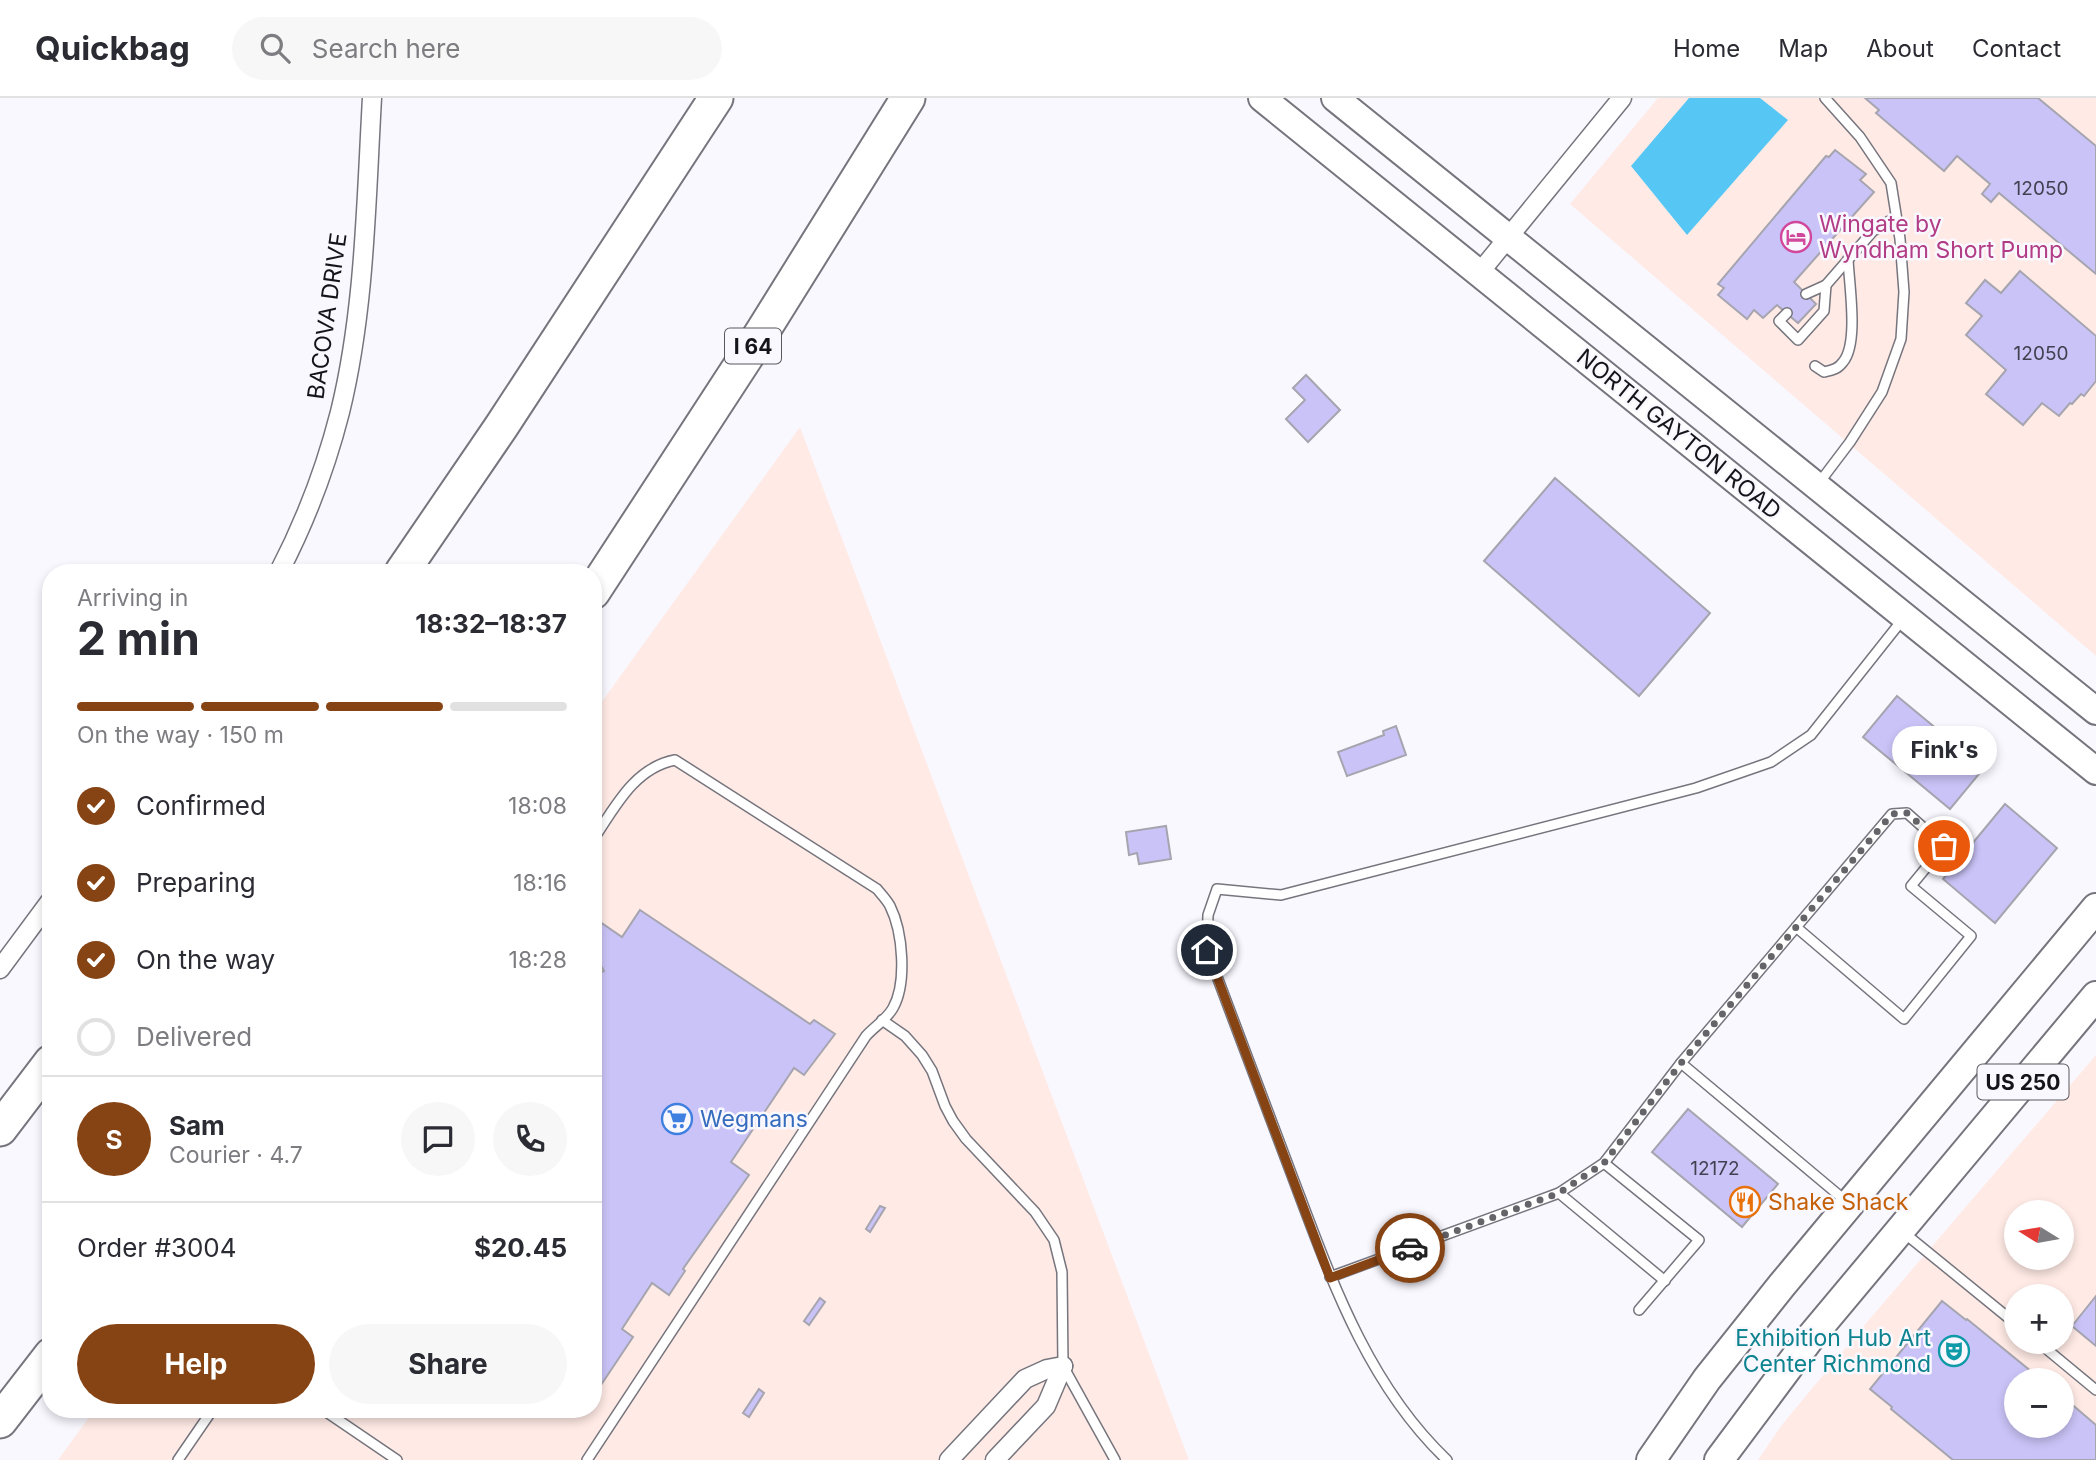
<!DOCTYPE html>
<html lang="en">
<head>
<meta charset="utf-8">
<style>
	body { margin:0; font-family:Inter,sans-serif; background:#f7f7f7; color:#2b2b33; height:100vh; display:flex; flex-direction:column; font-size:26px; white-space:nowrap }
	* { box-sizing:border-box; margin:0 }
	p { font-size:23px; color:#7c7c81 }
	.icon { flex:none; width:38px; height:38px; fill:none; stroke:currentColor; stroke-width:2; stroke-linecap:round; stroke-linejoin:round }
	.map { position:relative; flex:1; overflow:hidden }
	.side { position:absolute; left:42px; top:466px; width:560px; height:854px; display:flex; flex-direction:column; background:#fff; border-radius:28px; box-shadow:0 4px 10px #0003 }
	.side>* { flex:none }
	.needle { width:46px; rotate:281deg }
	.buttons { position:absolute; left:2004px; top:1102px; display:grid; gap:14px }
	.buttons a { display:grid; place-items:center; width:70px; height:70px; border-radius:50%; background:#fff; box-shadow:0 4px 10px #0003; font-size:35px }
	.pin { position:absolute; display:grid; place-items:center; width:60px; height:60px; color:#fff; margin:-30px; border:4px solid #fff; border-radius:50%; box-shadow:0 2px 7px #0007 }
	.courier { position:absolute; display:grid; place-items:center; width:70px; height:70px; margin:-35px; border:5px solid #864314; border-radius:50%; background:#fff; color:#222; box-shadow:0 2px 9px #0007 }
	.bubble { position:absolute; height:49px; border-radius:24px; background:#fff; box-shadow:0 4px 10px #0003; font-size:23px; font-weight:700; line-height:49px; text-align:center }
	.headline em { font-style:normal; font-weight:700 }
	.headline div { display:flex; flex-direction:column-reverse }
	.headline { display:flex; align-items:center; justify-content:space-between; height:119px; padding:0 35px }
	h1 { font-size:46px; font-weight:700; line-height:52px }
	.bar { display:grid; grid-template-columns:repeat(4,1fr); gap:10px 7px; align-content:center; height:84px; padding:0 35px }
	.bar i { height:9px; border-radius:5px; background:#e1e1e2 }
	.bar .current { background:#864314 }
	.bar p { grid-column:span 4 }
	.line { display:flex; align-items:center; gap:18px; padding:0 35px; border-top:2px solid #e1e1e2 }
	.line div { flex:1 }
	.round { display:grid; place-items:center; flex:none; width:74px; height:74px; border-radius:37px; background:#f7f7f7 }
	ol { padding:0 35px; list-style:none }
	li { display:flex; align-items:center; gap:21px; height:77px }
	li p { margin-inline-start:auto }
	li .icon { padding:7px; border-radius:50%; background:#864314; color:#fff; stroke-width:4 }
	li:last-child { color:#7c7c81 }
	li i { width:38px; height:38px; border:4px solid #e1e1e2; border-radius:50% }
	.cta { display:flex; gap:14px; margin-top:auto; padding:14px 35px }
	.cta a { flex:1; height:80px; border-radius:42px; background:#864314; color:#fff; font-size:28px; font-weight:700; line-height:80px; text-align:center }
	.cta a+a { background:#f7f7f7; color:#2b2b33 }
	header { display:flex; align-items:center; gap:42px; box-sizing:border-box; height:98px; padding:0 35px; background:#fff; border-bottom:2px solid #e1e1e2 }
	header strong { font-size:33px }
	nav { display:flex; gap:38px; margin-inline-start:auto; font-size:24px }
	.search { width:490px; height:63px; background:#f7f7f7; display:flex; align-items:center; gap:18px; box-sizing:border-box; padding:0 24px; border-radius:38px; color:#7c7c81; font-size:26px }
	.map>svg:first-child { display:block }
	.commercial { fill:#ffeae5; fill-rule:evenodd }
	.water { fill:#56c7f4 }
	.building { fill:#cac3f7; stroke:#a6a5af; stroke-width:2 }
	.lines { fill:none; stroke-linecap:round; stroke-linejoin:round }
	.lane-casing { stroke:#76757e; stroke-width:12 }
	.street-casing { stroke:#76757e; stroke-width:21 }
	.secondary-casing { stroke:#76757e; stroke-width:30 }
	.primary-casing { stroke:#76757e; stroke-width:32 }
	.highway-casing { stroke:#76757e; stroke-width:37 }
	.lane { stroke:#fff; stroke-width:9 }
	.street { stroke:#fff; stroke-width:18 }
	.secondary { stroke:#fff; stroke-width:26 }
	.primary { stroke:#fff; stroke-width:28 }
	.highway { stroke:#fff; stroke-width:33 }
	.done { stroke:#656469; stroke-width:7; stroke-dasharray:0 12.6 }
	.route { stroke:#864314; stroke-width:9 }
	.labels { text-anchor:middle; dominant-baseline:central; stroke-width:5; stroke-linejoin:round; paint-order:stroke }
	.number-label { font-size:19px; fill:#424050 }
	.shield { fill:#f9f8ff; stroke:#59585d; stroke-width:2 }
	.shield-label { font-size:21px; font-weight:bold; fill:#151418 }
	.hotel-label { font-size:23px; fill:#b23c85; stroke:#f9f8ff; text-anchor:start }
	.street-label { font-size:23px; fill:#151418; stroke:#f9f8ff }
	.shop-label { font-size:23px; fill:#366cbe; stroke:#f9f8ff; text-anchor:start }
	.food-label { font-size:23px; fill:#c56008; stroke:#f9f8ff; text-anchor:start }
	.culture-label { font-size:23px; fill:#0d838f; stroke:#f9f8ff; text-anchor:end }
</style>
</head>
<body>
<header>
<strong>Quickbag</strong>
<div class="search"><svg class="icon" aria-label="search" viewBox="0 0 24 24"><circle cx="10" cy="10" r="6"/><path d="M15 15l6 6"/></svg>Search here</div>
<nav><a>Home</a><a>Map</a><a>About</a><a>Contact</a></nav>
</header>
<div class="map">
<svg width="2096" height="1362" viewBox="0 0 2096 1362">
	<rect width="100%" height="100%" fill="#f9f8ff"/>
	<!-- commercial -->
	<g class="commercial">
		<polygon points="1658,0 2096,0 2096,558 1570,106"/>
		<polygon points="800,329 1189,1362 58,1362 95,1311 593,1311 593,616"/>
		<path d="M 2096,957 L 2096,1362 L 1758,1362 L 1781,1328 L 1868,1223 ZM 2016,1115 L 2062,1115 L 2062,1160 L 2016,1160 ZM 2016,1199 L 2062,1199 L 2062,1244 L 2016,1244 ZM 2016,1283 L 2062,1283 L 2062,1328 L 2016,1328 Z"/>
	</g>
	<!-- water -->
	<polygon class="water" points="1689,0 1760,0 1788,22 1687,137 1631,68"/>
	<!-- building -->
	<g class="building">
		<polygon points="1865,0 2038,0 2096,48 2096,176 1999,95 1991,104 1982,96 1990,86 1957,58 1944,73 1876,15 1879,12"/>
		<polygon points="1835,52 1866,76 1860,82 1874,94 1794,184 1816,206 1798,225 1777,207 1763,220 1754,212 1747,221 1718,197 1724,190 1718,186 1826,58 1829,59"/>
		<polygon points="2020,173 2096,238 2096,283 2084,298 2081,296 2072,306 2070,305 2059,318 2042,305 2023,327 1986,296 2006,272 1966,237 1982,218 1966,205 1985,182 2001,195"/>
		<polygon points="1306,277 1340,312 1308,344 1286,321 1305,302 1293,290"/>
		<polygon points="1555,380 1710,515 1639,598 1484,463"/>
		<polygon points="1897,598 1984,670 1950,711 1863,639"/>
		<polygon points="1396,628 1406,657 1347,678 1338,654 1384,637 1383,633"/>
		<polygon points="2005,706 2057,750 1995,825 1943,781"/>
		<polygon points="1166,728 1171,761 1139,766 1137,755 1129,757 1126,734"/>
		<polygon points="640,812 810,926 814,922 835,936 804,977 794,970 731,1064 749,1077 683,1171 685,1173 669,1197 652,1185 622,1231 633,1239 601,1287 593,1282 593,878 604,873 593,853 593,834 600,824 622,839"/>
		<polygon points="1688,1011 1778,1086 1742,1129 1652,1054"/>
		<polygon points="880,1108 885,1110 870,1134 866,1131"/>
		<polygon points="2096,1198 2096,1248 2072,1228"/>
		<polygon points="820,1200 825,1204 809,1227 804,1223"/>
		<polygon points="1942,1203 1966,1222 1967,1221 2043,1283 2016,1283 2016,1328 2062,1328 2062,1298 2096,1327 2096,1362 1953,1362 1891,1311 1892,1309 1870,1291"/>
		<polygon points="759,1291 764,1295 749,1319 743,1315"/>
	</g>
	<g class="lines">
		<!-- lane casing -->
		<g class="lane-casing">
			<g id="lane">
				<polyline points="1826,187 1873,133 1896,119"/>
				<polyline points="1787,215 1779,223 1798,242 1824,213 1826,187 1806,196"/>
				<path d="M 1815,268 L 1824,274 C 1833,272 1838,271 1843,264 C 1859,245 1849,186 1848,161"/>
				<polyline points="1819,385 1850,344 1882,294 1901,241 1904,194 1900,141 1891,85 1860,39 1825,0"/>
				<polyline points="1796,829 1904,921 1971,838 1911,788 1944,748 1907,715 1892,716 1681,965 1847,1104"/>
				<polyline points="882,922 905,938 922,957 932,973 945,1008 953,1023 966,1041 1035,1114 1054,1142 1062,1174 1063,1268 1115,1362"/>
				<polyline points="1604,1065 1699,1142 1639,1212"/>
				<polyline points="1559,1095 1665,1183"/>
				<polyline points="1903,1134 2016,1226"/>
				<polyline points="1330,1179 1559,1095 1604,1065 1681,965"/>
				<polyline points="2038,1244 2096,1292"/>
				<polyline points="322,1311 397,1362"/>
				<polyline points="178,1362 213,1311"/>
				<path d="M 587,1362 L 866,938 C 874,929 887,921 893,910 C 907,885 903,834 890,808 C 887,802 881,796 877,791 L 675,662 C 634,670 615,709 593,742"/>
				<path d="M 1447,1362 C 1366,1285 1330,1178 1291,1075 C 1263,1001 1235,926 1207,852 L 1208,817 L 1217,791 L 1281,797 L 1696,690 L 1771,664 L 1811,637 L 1903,521"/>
			</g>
		</g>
		<!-- street casing -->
		<g class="street-casing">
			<g id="street">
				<polyline points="1480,174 1622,0"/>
				<path d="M 279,474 C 305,424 326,369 340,314 C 365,212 366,105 372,0"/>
				<polyline points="0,871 51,802"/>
				<polyline points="949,1362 1025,1281 1047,1271 1063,1268"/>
				<polyline points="995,1362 1046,1308 1063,1268"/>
			</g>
		</g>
		<!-- secondary casing -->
		<g class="secondary-casing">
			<g id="secondary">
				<polyline points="1262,0 2096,673"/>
				<polyline points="1335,0 2096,613"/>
			</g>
		</g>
		<!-- primary casing -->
		<g class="primary-casing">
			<g id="primary">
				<polyline points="1651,1362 1707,1281 1782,1187 2096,810"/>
				<polyline points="1719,1362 1810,1240 2096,898"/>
			</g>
		</g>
		<!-- highway casing -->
		<g class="highway-casing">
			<g id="highway">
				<polyline points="402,474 501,329 716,0"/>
				<polyline points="593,494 761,236 908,0"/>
				<polyline points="0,1031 51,964"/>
				<polyline points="0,1323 51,1257"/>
			</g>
		</g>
		<!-- lane -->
		<use href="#lane" class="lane"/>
		<!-- street -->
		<use href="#street" class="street"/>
		<!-- secondary -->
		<use href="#secondary" class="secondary"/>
		<!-- primary -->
		<use href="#primary" class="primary"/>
		<!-- highway -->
		<use href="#highway" class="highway"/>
	</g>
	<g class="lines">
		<!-- done -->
		<polyline class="done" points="1410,1150 1559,1095 1604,1065 1681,965 1892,716 1907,715 1944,748"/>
		<!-- route -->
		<polyline class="route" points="1207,852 1330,1180 1410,1150"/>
	</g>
	<!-- icons -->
	<defs>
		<g id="hotel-ring" transform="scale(1.575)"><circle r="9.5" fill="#f9f8ff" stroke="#d1479c" stroke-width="1.5"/><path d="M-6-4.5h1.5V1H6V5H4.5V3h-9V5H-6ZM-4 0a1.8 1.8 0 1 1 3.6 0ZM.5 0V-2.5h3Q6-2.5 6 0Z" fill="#d1479c"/></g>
		<g id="supermarket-ring" transform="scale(1.575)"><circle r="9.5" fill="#f9f8ff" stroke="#3f7fe0" stroke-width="1.5"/><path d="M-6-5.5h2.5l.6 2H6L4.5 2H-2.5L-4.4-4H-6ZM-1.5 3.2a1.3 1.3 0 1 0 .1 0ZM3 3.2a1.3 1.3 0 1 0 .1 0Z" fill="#3f7fe0"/></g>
		<g id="restaurant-ring" transform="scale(1.575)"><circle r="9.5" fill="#f9f8ff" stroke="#e8710a" stroke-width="1.5"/><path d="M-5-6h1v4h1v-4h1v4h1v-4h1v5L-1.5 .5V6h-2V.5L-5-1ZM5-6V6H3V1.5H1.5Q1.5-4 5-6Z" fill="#e8710a"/></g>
		<g id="theatre-ring" transform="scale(1.575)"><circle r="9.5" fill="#f9f8ff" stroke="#0f9aa8" stroke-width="1.5"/><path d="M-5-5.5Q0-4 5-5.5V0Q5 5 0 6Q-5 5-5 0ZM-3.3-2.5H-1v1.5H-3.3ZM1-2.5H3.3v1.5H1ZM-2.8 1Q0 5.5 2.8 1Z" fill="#0f9aa8"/></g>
	</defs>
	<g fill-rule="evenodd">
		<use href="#hotel-ring" x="1796" y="139"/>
		<use href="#supermarket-ring" x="677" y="1021"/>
		<use href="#restaurant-ring" x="1745" y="1104"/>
		<use href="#theatre-ring" x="1954" y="1253"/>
	</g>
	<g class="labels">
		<!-- number labels -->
		<g class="number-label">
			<text x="2041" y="90">12050</text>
			<text x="2041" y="255">12050</text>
			<text x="1715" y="1070">12172</text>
		</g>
		<!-- shield labels -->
		<g class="shield">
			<rect x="725" y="230.5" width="56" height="35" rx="5"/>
			<rect x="1977.5" y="966.5" width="91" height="35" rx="5"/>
		</g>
		<g class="shield-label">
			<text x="753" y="248">I 64</text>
			<text x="2023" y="984">US 250</text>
		</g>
		<!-- hotel labels -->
		<g class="hotel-label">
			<text x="1819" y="126">Wingate by<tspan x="1819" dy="26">Wyndham Short Pump</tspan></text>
		</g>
		<!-- street labels -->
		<g class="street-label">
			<text transform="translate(327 218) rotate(-82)">BACOVA DRIVE</text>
			<text transform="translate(1679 336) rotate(39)">NORTH GAYTON ROAD</text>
		</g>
		<!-- shop labels -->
		<g class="shop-label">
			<text x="700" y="1021">Wegmans</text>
		</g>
		<!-- food labels -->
		<g class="food-label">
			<text x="1768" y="1104">Shake Shack</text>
		</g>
		<!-- culture labels -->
		<g class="culture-label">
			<text x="1931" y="1240">Exhibition Hub Art<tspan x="1931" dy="26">Center Richmond</tspan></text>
		</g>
	</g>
</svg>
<div class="buttons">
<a><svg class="needle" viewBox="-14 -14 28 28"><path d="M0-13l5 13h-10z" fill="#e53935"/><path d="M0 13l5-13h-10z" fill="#7c7c81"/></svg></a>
<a>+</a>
<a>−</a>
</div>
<div class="pin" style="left:1944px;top:748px;background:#ea580c"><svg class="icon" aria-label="bag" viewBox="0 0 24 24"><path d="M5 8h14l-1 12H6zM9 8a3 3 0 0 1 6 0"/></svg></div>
<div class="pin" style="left:1207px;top:852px;background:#1f2937"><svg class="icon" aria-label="home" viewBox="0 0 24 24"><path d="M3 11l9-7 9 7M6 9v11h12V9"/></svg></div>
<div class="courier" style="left:1410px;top:1150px"><svg class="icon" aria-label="car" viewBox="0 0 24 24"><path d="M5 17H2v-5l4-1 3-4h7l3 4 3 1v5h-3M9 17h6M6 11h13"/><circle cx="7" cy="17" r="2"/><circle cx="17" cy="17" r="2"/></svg></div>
<div class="bubble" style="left:1892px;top:628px;width:105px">Fink's</div>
<section class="side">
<div class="headline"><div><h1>2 min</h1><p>Arriving in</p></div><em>18:32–18:37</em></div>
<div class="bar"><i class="current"></i><i class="current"></i><i class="current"></i><i></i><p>On the way · 150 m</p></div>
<ol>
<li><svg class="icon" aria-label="check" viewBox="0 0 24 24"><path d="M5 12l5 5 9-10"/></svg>Confirmed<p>18:08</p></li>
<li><svg class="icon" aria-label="check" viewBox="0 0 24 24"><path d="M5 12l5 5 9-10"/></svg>Preparing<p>18:16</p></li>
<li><svg class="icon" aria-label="check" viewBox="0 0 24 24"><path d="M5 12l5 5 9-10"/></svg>On the way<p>18:28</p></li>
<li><i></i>Delivered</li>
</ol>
<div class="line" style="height:126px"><b class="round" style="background:#864314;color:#fff">S</b><div><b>Sam</b><p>Courier · 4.7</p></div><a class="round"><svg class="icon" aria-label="chat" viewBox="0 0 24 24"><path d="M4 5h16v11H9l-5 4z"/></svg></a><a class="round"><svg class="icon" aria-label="phone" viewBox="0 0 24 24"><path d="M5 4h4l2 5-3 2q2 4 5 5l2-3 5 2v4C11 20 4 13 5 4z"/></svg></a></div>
<div class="line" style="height:91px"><div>Order #3004</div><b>$20.45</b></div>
<div class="cta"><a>Help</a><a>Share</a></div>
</section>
</div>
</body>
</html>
